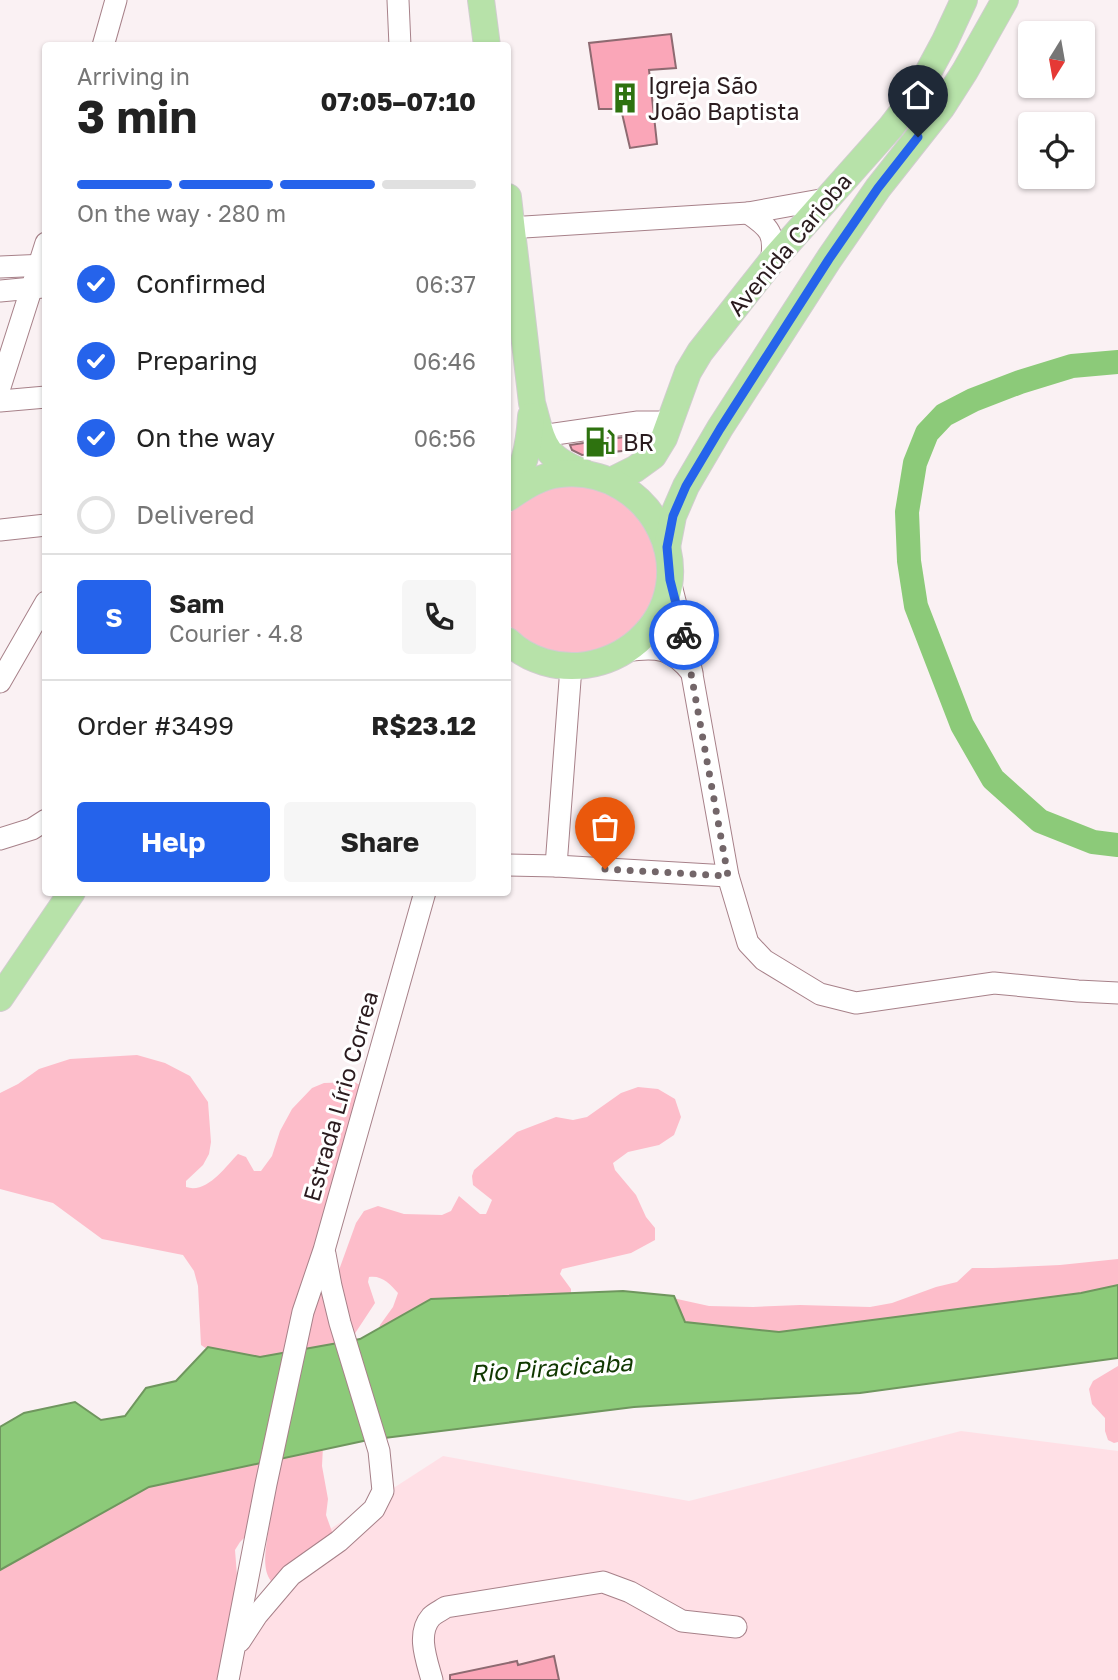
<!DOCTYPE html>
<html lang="en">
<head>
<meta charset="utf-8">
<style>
	body { margin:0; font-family:"Golos Text",sans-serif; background:#f6f6f6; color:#222; height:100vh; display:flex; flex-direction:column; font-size:26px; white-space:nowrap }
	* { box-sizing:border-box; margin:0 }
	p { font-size:23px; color:#767676 }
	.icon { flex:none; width:38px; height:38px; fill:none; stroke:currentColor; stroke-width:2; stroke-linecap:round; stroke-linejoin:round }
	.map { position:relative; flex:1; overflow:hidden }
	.drawer { position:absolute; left:42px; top:42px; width:469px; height:854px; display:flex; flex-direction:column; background:#fff; border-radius:7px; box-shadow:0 2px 5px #0004 }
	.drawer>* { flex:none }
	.needle { width:46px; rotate:191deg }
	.fabs { position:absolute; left:1018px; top:21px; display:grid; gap:14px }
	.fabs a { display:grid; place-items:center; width:77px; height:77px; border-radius:7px; background:#fff; box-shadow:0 2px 5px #0004; font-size:35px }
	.pin { position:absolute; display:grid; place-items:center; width:60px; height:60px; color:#fff; margin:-72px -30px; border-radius:50% 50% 50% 0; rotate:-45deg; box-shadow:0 0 7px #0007 }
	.pin .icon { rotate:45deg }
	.courier { position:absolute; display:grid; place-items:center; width:70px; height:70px; margin:-35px; border:5px solid #2563eb; border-radius:50%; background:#fff; color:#222; box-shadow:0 2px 9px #0007 }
	.head em { font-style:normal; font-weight:700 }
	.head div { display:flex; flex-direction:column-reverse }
	.head { display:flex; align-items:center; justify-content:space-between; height:119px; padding:0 35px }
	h1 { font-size:46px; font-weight:700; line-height:52px }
	.bar { display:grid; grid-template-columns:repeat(4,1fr); gap:10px 7px; align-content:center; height:84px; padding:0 35px }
	.bar i { height:9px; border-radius:5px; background:#e0e0e0 }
	.bar .active { background:#2563eb }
	.bar p { grid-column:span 4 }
	.line { display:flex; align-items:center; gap:18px; padding:0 35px; border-top:2px solid #e0e0e0 }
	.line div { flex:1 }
	.round { display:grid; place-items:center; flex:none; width:74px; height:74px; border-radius:7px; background:#f6f6f6 }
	ol { padding:0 35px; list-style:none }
	li { display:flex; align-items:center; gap:21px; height:77px }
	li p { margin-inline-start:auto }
	li .icon { padding:7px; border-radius:50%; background:#2563eb; color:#fff; stroke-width:4 }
	li:last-child { color:#767676 }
	li i { width:38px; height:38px; border:4px solid #e0e0e0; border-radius:50% }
	.primary-button { display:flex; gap:14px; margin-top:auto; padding:14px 35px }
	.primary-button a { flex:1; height:80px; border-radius:7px; background:#2563eb; color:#fff; font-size:28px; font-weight:700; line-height:80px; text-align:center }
	.primary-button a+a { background:#f6f6f6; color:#222 }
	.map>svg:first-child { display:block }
	.built { fill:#ffe0e6 }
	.green { fill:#fdbdca }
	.water { fill:#8cca79; stroke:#6f965e; stroke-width:2 }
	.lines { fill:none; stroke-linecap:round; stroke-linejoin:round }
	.river { stroke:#8cca79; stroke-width:24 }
	.building { fill:#faa6b8; stroke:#8e6a71; stroke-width:2 }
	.minor-casing { stroke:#a78189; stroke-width:23 }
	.major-casing { stroke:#d0cdce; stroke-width:28 }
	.minor { stroke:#fff; stroke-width:21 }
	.major { stroke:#b7e2a9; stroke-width:26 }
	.done { stroke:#736669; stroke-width:7; stroke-dasharray:0 12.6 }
	.route { stroke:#2563eb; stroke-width:9 }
	.labels { text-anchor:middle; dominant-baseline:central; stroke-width:6; stroke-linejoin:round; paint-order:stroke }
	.poi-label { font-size:23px; fill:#2a1b1e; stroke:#fff; text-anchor:start }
	.street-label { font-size:23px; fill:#2a1b1e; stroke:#fff }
	.water-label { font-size:24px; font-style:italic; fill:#103800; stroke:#fff }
</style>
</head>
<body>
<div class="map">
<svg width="1118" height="1680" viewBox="0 0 1118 1680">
	<rect width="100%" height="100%" fill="#faf1f3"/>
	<!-- built -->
	<polygon class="built" points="961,1431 1118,1451 1118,1680 190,1680 324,1533 443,1456 689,1501"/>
	<!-- green -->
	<g class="green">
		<path d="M 578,485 C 587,487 596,488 604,491 C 623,500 637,512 647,530 C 685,597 613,678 542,649 C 528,643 518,634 508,624 L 508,516 C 525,493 551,487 578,485 Z"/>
		<path d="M 137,1055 L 165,1063 L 190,1076 L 208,1102 L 211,1142 L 209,1154 L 203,1165 L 186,1181 L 186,1187 C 207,1194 225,1167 238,1154 L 246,1157 L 254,1171 L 261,1171 L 272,1156 L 280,1131 L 292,1109 L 312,1088 L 324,1083 L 354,1082 L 366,1088 L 319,1240 L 339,1270 L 356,1223 L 364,1211 L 378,1206 L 404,1214 L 442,1215 L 451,1211 L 459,1196 L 480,1214 L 486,1214 L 492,1200 L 473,1185 L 472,1176 L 474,1170 L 517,1132 L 556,1117 L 573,1120 L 587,1117 L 621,1093 L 638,1087 L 658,1089 L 675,1099 L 681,1117 L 674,1135 L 659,1145 L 628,1152 L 613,1163 L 615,1170 L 636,1195 L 646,1217 L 655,1228 L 655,1240 L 631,1253 L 562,1269 L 560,1274 L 571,1289 L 571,1299 L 376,1341 L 380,1325 L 393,1307 L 398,1293 C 390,1284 382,1275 369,1277 L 368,1282 L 375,1303 L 350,1341 L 323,1446 L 322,1466 L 328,1499 L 326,1515 L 335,1540 L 284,1577 L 271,1581 C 258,1565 271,1531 270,1511 C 269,1494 262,1475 259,1457 L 258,1517 L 251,1531 L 240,1542 L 235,1550 L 239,1601 L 221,1680 L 0,1680 L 0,1547 L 210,1351 L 201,1345 L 198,1286 L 194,1271 L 183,1255 L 102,1239 L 53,1203 L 0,1189 L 0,1093 L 18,1084 L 39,1069 L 70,1059 Z"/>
		<polygon points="1118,1259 1118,1299 869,1338 693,1332 604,1295 668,1297 709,1306 753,1307 800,1305 870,1307 892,1303 936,1287 957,1282 972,1268 993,1268 1060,1265"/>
		<polygon points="1118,1366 1118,1442 1114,1443 1108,1440 1105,1431 1105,1418 1092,1404 1089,1389 1093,1381"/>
	</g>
	<!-- water -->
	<polygon class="water" points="1118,1285 1118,1358 860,1393 634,1407 368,1440 149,1487 0,1570 0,1427 24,1413 75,1402 101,1420 125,1416 146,1388 176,1381 208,1347 260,1357 360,1339 431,1299 623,1291 674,1296 685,1322 779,1332 1081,1293"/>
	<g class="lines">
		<!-- river -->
		<polyline class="river" points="1118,362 1072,366 1020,382 973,400 944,415 927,433 915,463 907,512 909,561 916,606 962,725 993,779 1040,821 1093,842 1118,845"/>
	</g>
	<!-- building -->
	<g class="building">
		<polygon points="671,34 676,68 649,70 657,144 630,148 621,109 599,109 589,43"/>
		<polygon points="631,436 632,450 582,455 572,450 570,445"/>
		<polygon points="554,1656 559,1680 450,1680 450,1675 517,1661 518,1665"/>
	</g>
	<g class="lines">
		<!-- minor casing -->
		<g class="minor-casing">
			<g id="minor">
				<polyline points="398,0 400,46"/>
				<polyline points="103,46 116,0"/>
				<path d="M 748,213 C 770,228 776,234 771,262"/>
				<polyline points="508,228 748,213 826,199"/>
				<polyline points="0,267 46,265"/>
				<polyline points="0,291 43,287"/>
				<polyline points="0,387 46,243"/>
				<polyline points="0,401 46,397"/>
				<polyline points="541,436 638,422 670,422"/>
				<polyline points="0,530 46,525"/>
				<polyline points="670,581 688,652 728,876 748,943 764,960 820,994 856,1003 994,983 1078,991 1118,993"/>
				<path d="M 626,651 C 657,646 672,648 692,673"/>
				<polyline points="0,682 46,602"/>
				<polyline points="0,839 32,829 46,820"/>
				<polyline points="508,865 556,866 728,876"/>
				<polyline points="556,866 571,667"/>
				<polyline points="240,1641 257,1615 291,1575 339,1541 374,1509 383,1491 379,1451 340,1323 331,1286 325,1254"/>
				<polyline points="228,1680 266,1484 303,1312 324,1250 425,892"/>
				<path d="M 432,1680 C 427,1661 416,1634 431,1617 C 435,1613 442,1610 446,1607 L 603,1582 L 630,1592 L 682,1621 L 736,1627"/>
			</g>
		</g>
		<!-- major casing -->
		<g class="major-casing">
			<g id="major">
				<polyline points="481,0 487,46"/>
				<path d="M 508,197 L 532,403 C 544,445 542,457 585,473"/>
				<polyline points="611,481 635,469 653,456 664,438 688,372 700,352 771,262 891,127 917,93 945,41 964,0"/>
				<path d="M 508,497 C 524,468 529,449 531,416"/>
				<path d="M 508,498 C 524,487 540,476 560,474 C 653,464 709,578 638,641 C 623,654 606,662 586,665 C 558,669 528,661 508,641"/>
				<polyline points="667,547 673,516 686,486 720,428 829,259 878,188 942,107 965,71 1005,0"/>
				<polyline points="0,998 72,892"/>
			</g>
		</g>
		<!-- minor -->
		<use href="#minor" class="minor"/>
		<!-- major -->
		<use href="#major" class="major"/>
	</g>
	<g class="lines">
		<!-- done -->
		<polyline class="done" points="605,869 728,876 684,635"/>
		<!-- route -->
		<polyline class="route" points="684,635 670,580 667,547 673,516 686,486 720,429 829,259 878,188 918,137"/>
	</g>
	<!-- icons -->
	<defs>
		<g id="building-bare" transform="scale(2.415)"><path d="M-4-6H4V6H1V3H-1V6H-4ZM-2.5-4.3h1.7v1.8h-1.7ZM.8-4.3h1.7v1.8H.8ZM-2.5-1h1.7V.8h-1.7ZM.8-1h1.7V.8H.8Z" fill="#2e720f" stroke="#fff" stroke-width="2.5" paint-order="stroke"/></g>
		<g id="fuel-bare" transform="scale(2.415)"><path d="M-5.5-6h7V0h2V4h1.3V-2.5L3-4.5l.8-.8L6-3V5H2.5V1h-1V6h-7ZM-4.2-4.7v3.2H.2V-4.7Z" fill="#2e720f" stroke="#fff" stroke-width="2.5" paint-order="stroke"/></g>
	</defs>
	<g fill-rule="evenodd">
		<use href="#building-bare" x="625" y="98"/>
		<use href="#fuel-bare" x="600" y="442"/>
	</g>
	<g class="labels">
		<!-- poi labels -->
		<g class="poi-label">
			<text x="648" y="85">Igreja São<tspan x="648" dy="26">João Baptista</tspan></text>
			<text x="623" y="442">BR</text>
		</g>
		<!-- street labels -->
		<g class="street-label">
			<text transform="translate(789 244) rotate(-50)">Avenida Carioba</text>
			<text transform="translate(340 1096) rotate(-74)">Estrada Lírio Correa</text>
		</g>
		<!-- water labels -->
		<g class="water-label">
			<text transform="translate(551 1367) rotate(-4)">Rio Piracicaba</text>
		</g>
	</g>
</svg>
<div class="fabs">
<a><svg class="needle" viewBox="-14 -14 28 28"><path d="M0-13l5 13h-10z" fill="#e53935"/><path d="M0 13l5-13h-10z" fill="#767676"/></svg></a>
<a><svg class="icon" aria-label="locate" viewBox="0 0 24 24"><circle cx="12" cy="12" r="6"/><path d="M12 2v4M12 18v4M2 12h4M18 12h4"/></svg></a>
</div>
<div class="pin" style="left:605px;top:869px;background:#ea580c"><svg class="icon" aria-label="bag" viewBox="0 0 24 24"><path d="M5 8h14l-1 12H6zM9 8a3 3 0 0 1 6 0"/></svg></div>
<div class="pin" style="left:918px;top:137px;background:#1f2937"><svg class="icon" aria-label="home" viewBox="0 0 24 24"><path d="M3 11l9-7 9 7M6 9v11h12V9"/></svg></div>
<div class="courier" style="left:684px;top:635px"><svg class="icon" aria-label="bike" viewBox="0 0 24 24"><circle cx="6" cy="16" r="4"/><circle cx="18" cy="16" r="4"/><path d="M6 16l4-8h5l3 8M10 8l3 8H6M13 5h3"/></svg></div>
<section class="drawer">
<div class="head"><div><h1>3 min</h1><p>Arriving in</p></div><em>07:05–07:10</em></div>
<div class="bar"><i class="active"></i><i class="active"></i><i class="active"></i><i></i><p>On the way · 280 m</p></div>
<ol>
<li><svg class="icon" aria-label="check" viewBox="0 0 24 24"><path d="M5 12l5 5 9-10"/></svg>Confirmed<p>06:37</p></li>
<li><svg class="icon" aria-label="check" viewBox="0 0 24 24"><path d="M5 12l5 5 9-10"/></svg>Preparing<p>06:46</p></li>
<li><svg class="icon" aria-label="check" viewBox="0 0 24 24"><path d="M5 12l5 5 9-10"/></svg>On the way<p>06:56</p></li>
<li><i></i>Delivered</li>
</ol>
<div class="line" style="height:126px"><b class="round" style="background:#2563eb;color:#fff">S</b><div><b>Sam</b><p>Courier · 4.8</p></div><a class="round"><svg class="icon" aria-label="phone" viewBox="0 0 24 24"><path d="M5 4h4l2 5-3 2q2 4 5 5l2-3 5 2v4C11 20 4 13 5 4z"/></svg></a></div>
<div class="line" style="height:91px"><div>Order #3499</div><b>R$23.12</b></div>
<div class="primary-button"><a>Help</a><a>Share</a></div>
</section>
</div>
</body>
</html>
